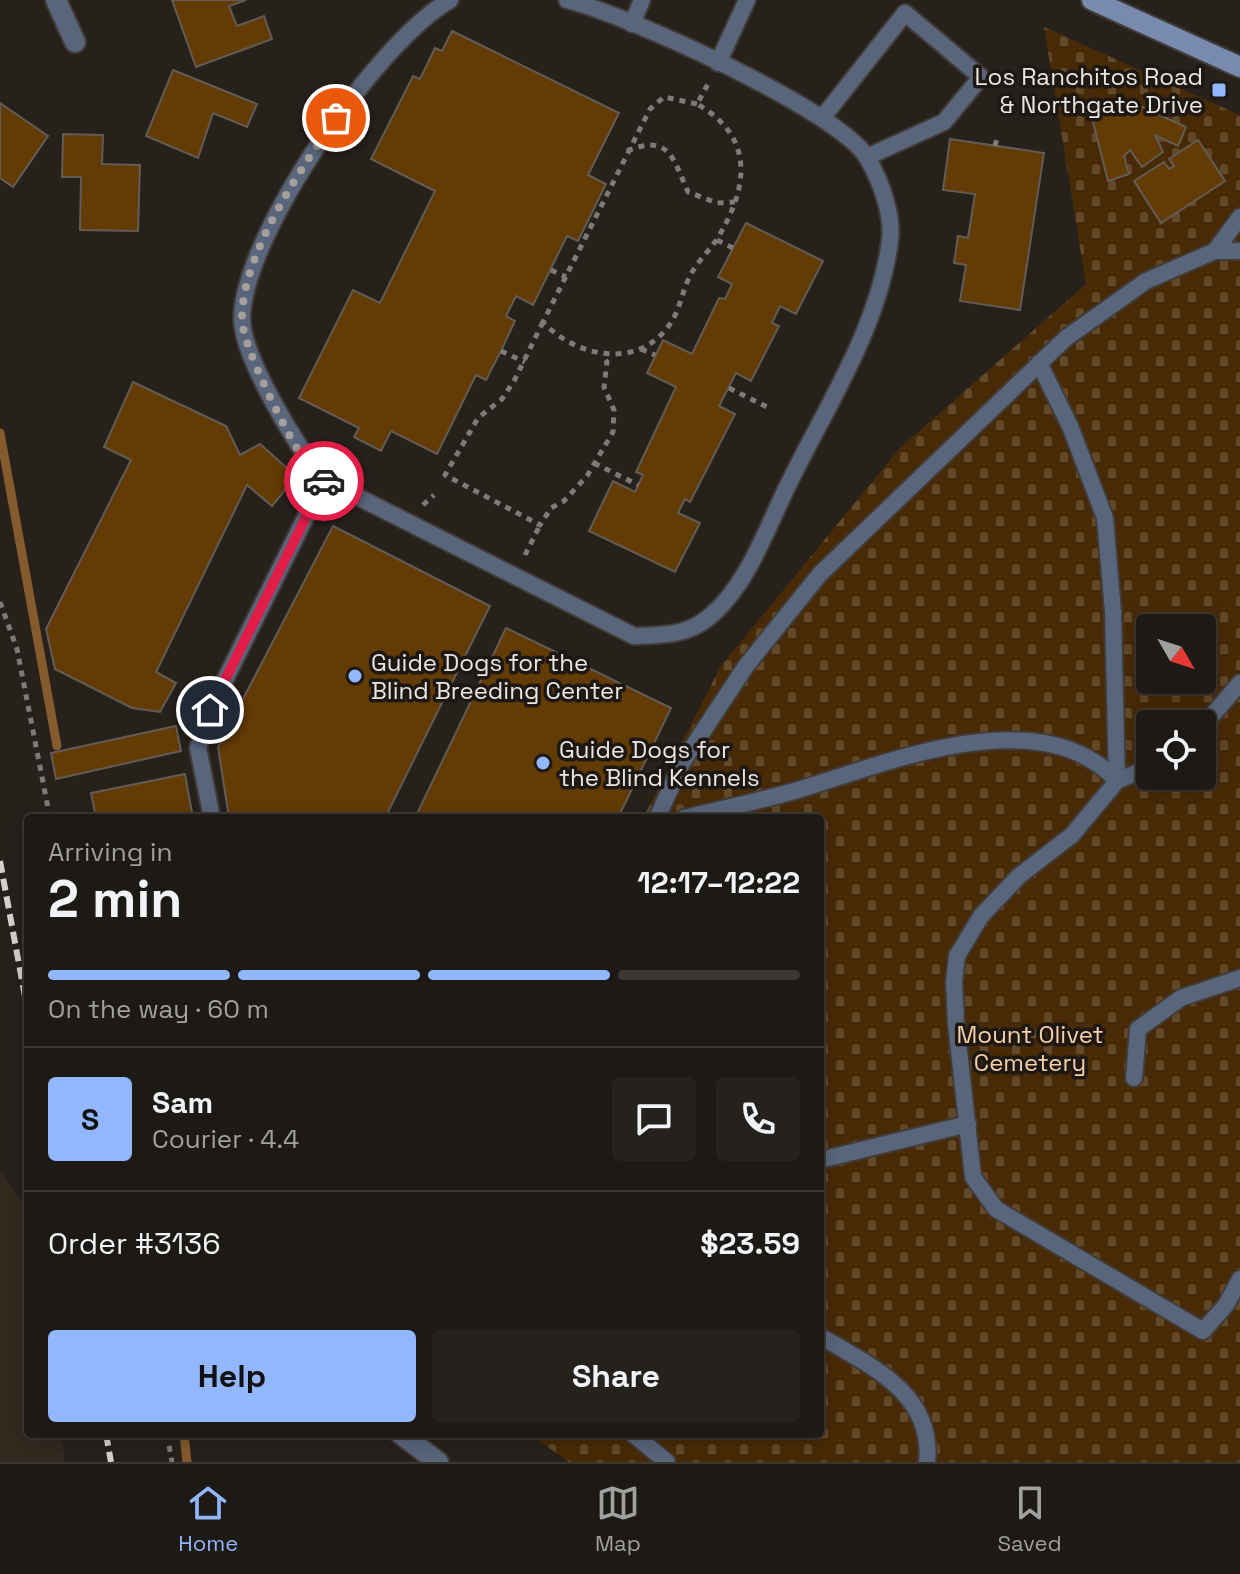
<!DOCTYPE html>
<html lang="en">
<head>
<meta charset="utf-8">
<style>
	body { margin:0; font-family:"Space Grotesk",sans-serif; background:#25221e; color:#f1f3f6; height:100vh; display:flex; flex-direction:column; font-size:30px; white-space:nowrap }
	* { box-sizing:border-box; margin:0 }
	p { font-size:26px; color:#a0a0a0 }
	.icon { flex:none; width:44px; height:44px; fill:none; stroke:currentColor; stroke-width:2; stroke-linecap:round; stroke-linejoin:round }
	.map { position:relative; flex:1; overflow:hidden }
	.sheet { position:absolute; left:24px; top:814px; width:800px; height:624px; display:flex; flex-direction:column; background:#1d1915; border-radius:8px; box-shadow:0 4px 20px #0003,0 0 0 2px #3b3834 }
	.sheet>* { flex:none }
	.needle { width:52px; rotate:129deg }
	.controls { position:absolute; left:1136px; top:614px; display:grid; gap:16px }
	.controls a { display:grid; place-items:center; width:80px; height:80px; border-radius:8px; background:#1d1915; box-shadow:0 4px 20px #0003,0 0 0 2px #3b3834; font-size:40px }
	.pin { position:absolute; display:grid; place-items:center; width:68px; height:68px; color:#fff; margin:-34px; border:4px solid #fff; border-radius:50%; box-shadow:0 2px 8px #0007 }
	.courier { position:absolute; display:grid; place-items:center; width:80px; height:80px; margin:-40px; border:6px solid #e11d48; border-radius:50%; background:#fff; color:#222; box-shadow:0 2px 10px #0007 }
	.head em { font-style:normal; font-weight:600 }
	.head div { display:flex; flex-direction:column-reverse }
	.head { display:flex; align-items:center; justify-content:space-between; height:136px; padding:0 24px }
	h1 { font-size:52px; font-weight:600; line-height:60px }
	.bar { display:grid; grid-template-columns:repeat(4,1fr); gap:12px 8px; align-content:center; height:96px; padding:0 24px }
	.bar i { height:10px; border-radius:6px; background:#3b3834 }
	.bar .on { background:#93b7fd }
	.bar p { grid-column:span 4 }
	.line { display:flex; align-items:center; gap:20px; padding:0 24px; border-top:2px solid #3b3834 }
	.line div { flex:1 }
	.round { display:grid; place-items:center; flex:none; width:84px; height:84px; border-radius:8px; background:#25221e }
	.button { display:flex; gap:16px; margin-top:auto; padding:16px 24px }
	.button a { flex:1; height:92px; border-radius:8px; background:#93b7fd; color:#111; font-size:32px; font-weight:600; line-height:92px; text-align:center }
	.button a+a { background:#25221e; color:#f1f3f6 }
	.menu { display:flex; justify-content:space-around; align-items:center; height:112px; border-top:2px solid #3b3834; background:#1d1915; font-size:22px; color:#a0a0a0 }
	.menu a { display:grid; justify-items:center; gap:4px }
	.menu .on { color:#93b7fd }
	.map>svg:first-child { display:block }
	.built { fill:#33291f }
	.cemetery { fill:url(#cemetery-stones); fill-rule:evenodd }
	.lines { fill:none; stroke-linecap:round; stroke-linejoin:round }
	.stream { stroke:#855a2c; stroke-width:9 }
	.building { fill:#633b05; stroke:#635c56; stroke-width:2 }
	.service-casing { stroke:#423c38; stroke-width:20 }
	.minor-casing { stroke:#423c38; stroke-width:24 }
	.secondary-casing { stroke:#423c38; stroke-width:24 }
	.path { stroke:#7f7a75; stroke-width:5; stroke-dasharray:6 6; stroke-linecap:butt }
	.service { stroke:#59657b; stroke-width:16 }
	.minor { stroke:#59657b; stroke-width:20 }
	.secondary { stroke:#788aad; stroke-width:20 }
	.rail { stroke:#d5d1cd; stroke-width:6; stroke-dasharray:12 6; stroke-linecap:butt }
	.done { stroke:#a5a09c; stroke-width:8; stroke-dasharray:0 14.4 }
	.route { stroke:#e11d48; stroke-width:10 }
	.poi-dot { fill:#93b7fd; stroke:#1d1813; stroke-width:3 }
	.labels { text-anchor:middle; dominant-baseline:central; stroke-width:7; stroke-linejoin:round; paint-order:stroke }
	.poi-label { font-size:24px; fill:#e9e5e1; stroke:#1d1813; text-anchor:start }
	.park-label { font-size:24px; fill:#f7cfa8; stroke:#1d1813 }
</style>
</head>
<body>
<div class="map">
<svg width="1240" height="1462" viewBox="0 0 1240 1462">
	<defs>
		<pattern id="cemetery-stones" width="16" height="16" patternUnits="userSpaceOnUse" patternTransform="scale(2)"><rect width="16" height="16" fill="#482a06"/><path d="M2 7V4a2 2 0 0 1 4 0v3zM10 15v-3a2 2 0 0 1 4 0v3z" fill="#62492a"/></pattern>
	</defs>
	<rect width="100%" height="100%" fill="#27211c"/>
	<!-- built -->
	<polygon class="built" points="0,1170 28,1211 28,1434 61,1434 65,1462 0,1462"/>
	<!-- cemetery -->
	<path class="cemetery" d="M 1044,27 L 1240,115 L 1240,1462 L 569,1462 L 529,1434 L 820,1434 L 820,818 L 643,818 L 721,666 L 900,448 L 1086,284 ZM 1150,628 L 1202,628 L 1202,680 L 1150,680 ZM 1150,724 L 1202,724 L 1202,776 L 1150,776 Z"/>
	<g class="lines">
		<!-- stream -->
		<g class="stream">
			<polyline points="0,433 57,746"/>
			<polyline points="184,1434 187,1462"/>
		</g>
	</g>
	<!-- building -->
	<g class="building">
		<polygon points="172,0 246,0 229,6 237,26 264,16 272,39 196,67"/>
		<polygon points="452,31 619,113 588,175 606,184 578,241 567,236 533,305 516,296 506,316 515,321 501,351 486,380 476,375 437,454 391,431 381,451 354,437 359,428 299,398 353,290 380,303 435,191 371,159 413,76 420,79 435,48 442,51"/>
		<polygon points="173,70 257,104 247,127 213,113 198,158 146,136"/>
		<polygon points="1127,100 1186,127 1178,146 1155,135 1163,152 1142,167 1130,150 1124,156 1129,174 1108,181 1090,110"/>
		<polygon points="0,103 48,136 13,187 0,178"/>
		<polygon points="63,134 103,135 102,164 140,165 138,231 80,230 81,177 62,177"/>
		<polygon points="950,139 1044,153 1020,310 960,301 966,265 954,263 958,236 968,238 975,194 943,190"/>
		<polygon points="1198,140 1225,181 1161,223 1134,181 1164,162 1169,169 1174,166 1169,159"/>
		<polygon points="746,223 823,261 796,314 780,306 772,323 779,326 751,381 736,373 719,406 735,414 690,502 685,499 678,513 700,523 675,572 589,531 613,481 635,492 643,475 636,472 676,387 647,373 663,340 692,354 719,298 725,299 732,284 718,277"/>
		<polygon points="133,382 226,426 240,455 260,444 296,476 272,506 247,485 156,672 176,683 160,712 132,708 55,669 46,629 131,460 104,447"/>
		<polygon points="333,526 490,606 385,818 229,818 218,747"/>
		<polygon points="506,628 671,708 618,818 415,818"/>
		<polygon points="176,726 181,751 56,779 51,753"/>
		<polygon points="185,774 193,818 96,818 91,793"/>
	</g>
	<g class="lines">
		<!-- service casing -->
		<g class="service-casing">
			<g id="service">
				<path d="M 450,0 C 378,41 242,236 242,319 C 242,356 299,452 324,480 L 634,636 C 661,635 686,636 708,618 C 749,585 768,524 791,479 C 828,404 880,324 890,240 C 893,214 881,182 868,159 C 841,111 625,14 567,0"/>
				<polyline points="632,24 642,0"/>
				<polyline points="718,63 747,0"/>
				<polyline points="823,117 905,13 981,77 944,122 867,157"/>
				<polyline points="1215,251 1240,217"/>
				<polyline points="1039,363 1070,426 1105,518 1113,612 1117,781"/>
				<polyline points="1202,727 1240,683"/>
				<polyline points="1150,767 1117,781 1072,835 1019,876 981,916 957,956 954,982 956,1023 973,1177 996,1209 1203,1331 1226,1305 1240,1279"/>
				<polyline points="212,818 198,748 210,710 324,480"/>
				<polyline points="657,818 682,763 746,666 820,574 1066,338 1146,281 1215,251 1240,251"/>
				<path d="M 684,818 C 722,809 760,801 798,790 C 887,763 1041,698 1117,781"/>
				<polyline points="1134,1078 1138,1029 1181,998 1240,978"/>
				<polyline points="820,1160 968,1124"/>
				<path d="M 820,1336 C 870,1366 934,1393 927,1462"/>
				<polyline points="633,1434 667,1462"/>
			</g>
		</g>
		<!-- minor casing -->
		<g class="minor-casing">
			<g id="minor">
				<polyline points="56,0 75,42"/>
				<polyline points="401,1434 438,1462"/>
			</g>
		</g>
		<!-- secondary casing -->
		<g class="secondary-casing">
			<polyline id="secondary" points="1092,0 1240,67"/>
		</g>
		<!-- path -->
		<g class="path">
			<path d="M 697,104 L 664,97 L 650,109 L 543,322 C 577,358 639,370 670,324 C 681,308 682,290 691,274 C 698,261 709,251 717,239 C 749,187 755,137 697,104 L 709,82"/>
			<polyline points="995,146 998,135"/>
			<path d="M 627,151 C 670,133 673,159 688,192 L 717,203 L 735,202"/>
			<polyline points="717,240 733,248"/>
			<polyline points="551,270 566,277"/>
			<polyline points="543,322 514,381 502,399 478,418 445,475 540,525 551,508 564,501 587,476 613,432 614,410 604,387 607,362 602,355"/>
			<polyline points="641,349 655,355"/>
			<polyline points="501,351 525,362"/>
			<polyline points="729,388 767,407"/>
			<polyline points="594,463 638,485"/>
			<polyline points="423,505 434,495"/>
			<polyline points="525,555 540,525"/>
			<polyline points="0,602 17,649 50,818"/>
			<polyline points="167,1434 172,1462"/>
		</g>
		<!-- service -->
		<use href="#service" class="service"/>
		<!-- minor -->
		<use href="#minor" class="minor"/>
		<!-- secondary -->
		<use href="#secondary" class="secondary"/>
		<!-- rail -->
		<g class="rail">
			<polyline points="0,861 28,1013"/>
			<polyline points="106,1434 111,1462"/>
		</g>
	</g>
	<g class="lines">
		<!-- done -->
		<path class="done" d="M 324,481 C 317,472 307,463 300,453 C 284,428 243,347 242,320 C 241,256 300,170 336,118"/>
		<!-- route -->
		<polyline class="route" points="210,710 324,481"/>
	</g>
	<!-- markers -->
	<g class="poi-dot">
		<rect x="1211" y="82" width="16" height="16" rx="4"/>
		<circle cx="355" cy="676" r="8"/>
		<circle cx="543" cy="763" r="8"/>
	</g>
	<g class="labels">
		<!-- poi labels -->
		<g class="poi-label">
			<text x="1203" y="76" text-anchor="end">Los Ranchitos Road<tspan x="1203" dy="28">&amp; Northgate Drive</tspan></text>
			<text x="371" y="662">Guide Dogs for the<tspan x="371" dy="28">Blind Breeding Center</tspan></text>
			<text x="559" y="749">Guide Dogs for<tspan x="559" dy="28">the Blind Kennels</tspan></text>
		</g>
		<!-- park labels -->
		<g class="park-label">
			<text x="1030" y="1034">Mount Olivet<tspan x="1030" dy="28">Cemetery</tspan></text>
		</g>
	</g>
</svg>
<div class="controls">
<a><svg class="needle" viewBox="-14 -14 28 28"><path d="M0-13l5 13h-10z" fill="#e53935"/><path d="M0 13l5-13h-10z" fill="#a0a0a0"/></svg></a>
<a><svg class="icon" aria-label="locate" viewBox="0 0 24 24"><circle cx="12" cy="12" r="6"/><path d="M12 2v4M12 18v4M2 12h4M18 12h4"/></svg></a>
</div>
<div class="pin" style="left:336px;top:118px;background:#ea580c"><svg class="icon" aria-label="bag" viewBox="0 0 24 24"><path d="M5 8h14l-1 12H6zM9 8a3 3 0 0 1 6 0"/></svg></div>
<div class="pin" style="left:210px;top:710px;background:#1f2937"><svg class="icon" aria-label="home" viewBox="0 0 24 24"><path d="M3 11l9-7 9 7M6 9v11h12V9"/></svg></div>
<div class="courier" style="left:324px;top:481px"><svg class="icon" aria-label="car" viewBox="0 0 24 24"><path d="M5 17H2v-5l4-1 3-4h7l3 4 3 1v5h-3M9 17h6M6 11h13"/><circle cx="7" cy="17" r="2"/><circle cx="17" cy="17" r="2"/></svg></div>
<section class="sheet">
<div class="head"><div><h1>2 min</h1><p>Arriving in</p></div><em>12:17–12:22</em></div>
<div class="bar"><i class="on"></i><i class="on"></i><i class="on"></i><i></i><p>On the way · 60 m</p></div>
<div class="line" style="height:144px"><b class="round" style="background:#93b7fd;color:#111">S</b><div><b>Sam</b><p>Courier · 4.4</p></div><a class="round"><svg class="icon" aria-label="chat" viewBox="0 0 24 24"><path d="M4 5h16v11H9l-5 4z"/></svg></a><a class="round"><svg class="icon" aria-label="phone" viewBox="0 0 24 24"><path d="M5 4h4l2 5-3 2q2 4 5 5l2-3 5 2v4C11 20 4 13 5 4z"/></svg></a></div>
<div class="line" style="height:104px"><div>Order #3136</div><b>$23.59</b></div>
<div class="button"><a>Help</a><a>Share</a></div>
</section>
</div>
<nav class="menu">
<a class="on"><svg class="icon" aria-label="home" viewBox="0 0 24 24"><path d="M3 11l9-7 9 7M6 9v11h12V9"/></svg>Home</a>
<a><svg class="icon" aria-label="map" viewBox="0 0 24 24"><path d="M3 6l6-2 6 2 6-2v14l-6 2-6-2-6 2zM9 4v14M15 6v14"/></svg>Map</a>
<a><svg class="icon" aria-label="saved" viewBox="0 0 24 24"><path d="M7 4h10v16l-5-4-5 4z"/></svg>Saved</a>
</nav>
</body>
</html>
